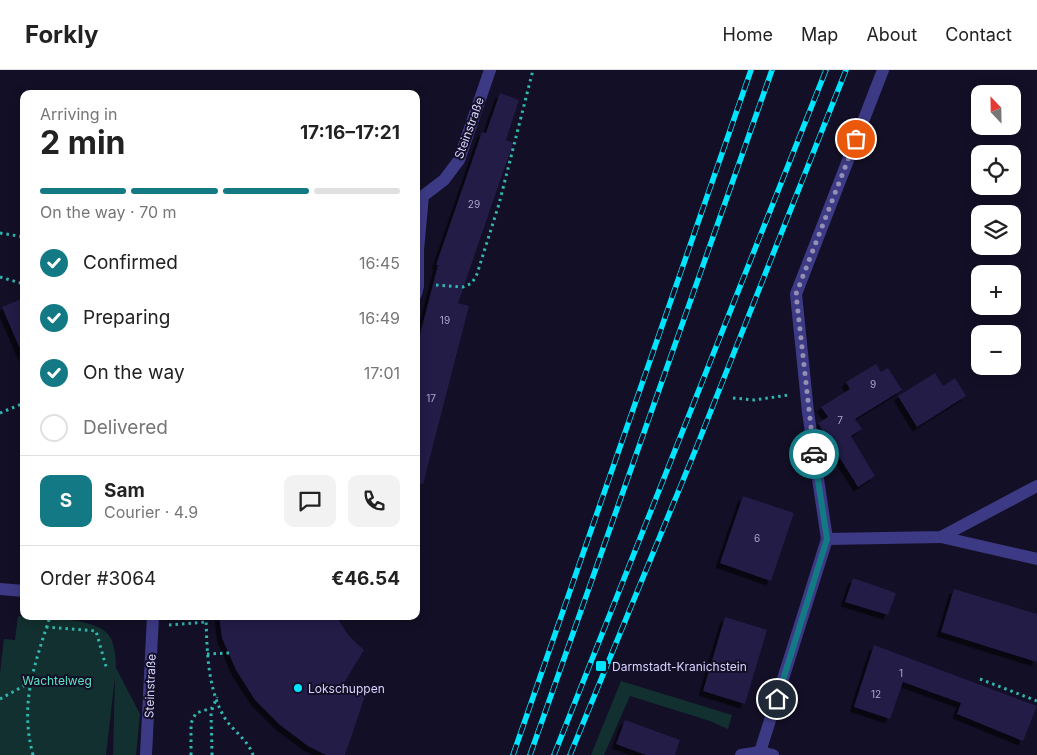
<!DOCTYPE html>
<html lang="en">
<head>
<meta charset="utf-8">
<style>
	body { margin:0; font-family:Inter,sans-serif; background:#f2f2f2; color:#222; height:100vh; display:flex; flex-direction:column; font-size:19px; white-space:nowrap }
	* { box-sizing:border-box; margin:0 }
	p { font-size:16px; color:#767676 }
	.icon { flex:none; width:28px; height:28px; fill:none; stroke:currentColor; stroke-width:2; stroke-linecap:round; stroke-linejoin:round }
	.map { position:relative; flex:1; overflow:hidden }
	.details { position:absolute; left:20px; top:20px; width:400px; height:530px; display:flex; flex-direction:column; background:#fff; border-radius:10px; box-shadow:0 2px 12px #0003 }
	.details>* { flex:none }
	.needle { width:32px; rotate:338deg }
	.buttons { position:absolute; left:971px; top:15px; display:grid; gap:10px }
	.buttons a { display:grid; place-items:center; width:50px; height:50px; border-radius:10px; background:#fff; box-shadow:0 2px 12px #0003; font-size:25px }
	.pin { position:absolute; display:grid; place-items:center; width:42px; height:42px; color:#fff; margin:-21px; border:2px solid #fff; border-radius:50%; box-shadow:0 1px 5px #0007 }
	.courier { position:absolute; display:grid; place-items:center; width:50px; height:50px; margin:-25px; border:4px solid #137a85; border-radius:50%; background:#fff; color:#222; box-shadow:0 1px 6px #0007 }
	.summary em { font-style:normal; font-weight:700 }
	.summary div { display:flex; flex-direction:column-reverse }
	.summary { display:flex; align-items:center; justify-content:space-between; height:85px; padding:0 20px }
	h1 { font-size:32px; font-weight:700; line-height:38px }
	.bar { display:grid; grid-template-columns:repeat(4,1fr); gap:8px 5px; align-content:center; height:60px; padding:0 20px }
	.bar i { height:6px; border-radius:4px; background:#e0e0e0 }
	.bar .active { background:#137a85 }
	.bar p { grid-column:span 4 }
	.line { display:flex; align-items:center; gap:12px; padding:0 20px; border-top:1px solid #e0e0e0 }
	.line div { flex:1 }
	.round { display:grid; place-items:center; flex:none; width:52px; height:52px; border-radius:10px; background:#f2f2f2 }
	ol { padding:0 20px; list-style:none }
	li { display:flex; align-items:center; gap:15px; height:55px }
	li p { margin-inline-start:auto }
	li .icon { padding:5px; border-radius:50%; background:#137a85; color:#fff; stroke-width:4 }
	li:last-child { color:#767676 }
	li i { width:28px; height:28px; border:2px solid #e0e0e0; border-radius:50% }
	header { display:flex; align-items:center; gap:30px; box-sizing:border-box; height:70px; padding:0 25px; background:#fff; border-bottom:1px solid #e0e0e0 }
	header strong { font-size:24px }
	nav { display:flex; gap:28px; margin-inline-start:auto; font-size:18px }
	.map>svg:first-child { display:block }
	.green { fill:#12302f }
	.building { fill:#241b47; filter:url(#shadow) }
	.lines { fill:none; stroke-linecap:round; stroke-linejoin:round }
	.path { stroke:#2fb8b0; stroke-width:3; stroke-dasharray:2.5 4; stroke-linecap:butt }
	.service { stroke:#3d3a85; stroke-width:12 }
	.minor { stroke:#3d3a85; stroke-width:12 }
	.tertiary { stroke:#3d3a85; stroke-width:12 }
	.rail-casing { stroke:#00e5ff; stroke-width:5.5 }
	.rail { stroke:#130f26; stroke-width:4; stroke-dasharray:11; stroke-linecap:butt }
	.done { stroke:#948fb3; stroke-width:5; stroke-dasharray:0 9 }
	.route { stroke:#137a85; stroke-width:6 }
	.poi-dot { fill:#00e5ff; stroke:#130f26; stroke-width:2 }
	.labels { text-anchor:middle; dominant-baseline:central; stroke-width:4; stroke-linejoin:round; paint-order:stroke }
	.number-label { font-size:10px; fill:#aca6d1 }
	.street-label { font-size:12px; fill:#d9d4ff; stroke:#130f26 }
	.poi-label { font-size:12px; fill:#d9d4ff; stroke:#130f26; text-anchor:start }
	.park-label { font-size:12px; fill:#5fe0c0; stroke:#130f26 }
</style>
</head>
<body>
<header>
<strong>Forkly</strong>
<nav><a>Home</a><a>Map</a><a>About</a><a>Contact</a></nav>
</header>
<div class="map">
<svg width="1037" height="685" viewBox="0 0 1037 685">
	<defs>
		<filter id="shadow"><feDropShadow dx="-4.5" dy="4.5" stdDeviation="0" flood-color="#0009"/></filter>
	</defs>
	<rect width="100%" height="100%" fill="#130f26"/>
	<!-- green -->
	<g class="green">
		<path d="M 18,546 C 39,548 100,547 110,567 C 115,576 116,589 116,598 L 140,644 L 136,685 L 113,685 L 115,607 L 106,685 L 0,685 L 0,603 L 4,569 L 15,570 Z"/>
		<polygon points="621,611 732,645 728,659 710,651 630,626 604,685 591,685"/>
	</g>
	<!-- building -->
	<g class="building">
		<polygon points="500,23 519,30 506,70 513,73 458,233 469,236 423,414 416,413 416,280 438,195 436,195 482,62 486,63"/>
		<polygon points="24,228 24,288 2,237"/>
		<polygon points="876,294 881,302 888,298 902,320 855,349 862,359 851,366 875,406 858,417 818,353 828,347 821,337 850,319 846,312"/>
		<polygon points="935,303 943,316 955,308 966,326 917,357 898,326"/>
		<polygon points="743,426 794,443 771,511 720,493"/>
		<polygon points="853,508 896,523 888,545 845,532"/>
		<polygon points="954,519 1037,544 1037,592 941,562"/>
		<polygon points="219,546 336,546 349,566 364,580 342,616 365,626 345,685 326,685 308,676 280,655 255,630 236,600 222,568"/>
		<polygon points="725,547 767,560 745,634 703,621"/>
		<polygon points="874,575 1037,636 1023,671 957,644 961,633 903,612 890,649 854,637"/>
		<polygon points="625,650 680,670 675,685 646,685 616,674"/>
	</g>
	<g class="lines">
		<!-- path -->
		<g class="path">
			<polyline points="0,163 24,167"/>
			<polyline points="0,207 24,214"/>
			<polyline points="436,215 463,217 472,213 477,204 499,134 533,0"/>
			<polyline points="733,328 754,330 789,325"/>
			<polyline points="0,343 24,333"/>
			<path d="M 206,546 C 207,579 207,615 223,645 C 231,660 247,668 253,685"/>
			<polyline points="169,555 206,552"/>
			<polyline points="46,557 96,561 107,600"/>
			<polyline points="207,584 229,583"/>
			<polyline points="980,609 1037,631"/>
			<polyline points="0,629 29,613"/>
			<path d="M 33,685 C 19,632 35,595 50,546"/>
			<polyline points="191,685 191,653 196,643 212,638"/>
			<polyline points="212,685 211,642 217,627"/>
		</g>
		<!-- service -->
		<g class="service">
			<polyline points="416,224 418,216 418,180 423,126"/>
			<polyline points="941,467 1037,489"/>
			<polyline points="827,469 941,467 1037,416"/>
			<polyline points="760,682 827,469 808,342 796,224 883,0"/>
		</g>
		<!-- minor -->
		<g class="minor">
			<polyline points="416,128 423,126 444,110 459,90 490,0"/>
			<polyline points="0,519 24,521"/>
			<polyline points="146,685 153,546"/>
		</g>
		<!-- tertiary -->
		<polyline class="tertiary" points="741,685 760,682 773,685"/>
		<!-- rail casing -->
		<g class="rail-casing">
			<g id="rail">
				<polyline points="513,685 751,0"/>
				<polyline points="530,685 772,0"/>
				<polyline points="554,685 826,0"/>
				<polyline points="570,685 695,381 846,0"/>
			</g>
		</g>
		<!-- rail -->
		<use href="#rail" class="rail"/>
	</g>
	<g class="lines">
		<!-- done -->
		<polyline class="done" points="814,384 796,224 856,69"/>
		<!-- route -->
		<polyline class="route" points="777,629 827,469 814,384"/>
	</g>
	<!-- markers -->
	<g class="poi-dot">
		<rect x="595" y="590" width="12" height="12" rx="2.5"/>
		<circle cx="298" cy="618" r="5"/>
	</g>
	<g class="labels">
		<!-- number labels -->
		<g class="number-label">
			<text x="474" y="134">29</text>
			<text x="445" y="250">19</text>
			<text x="873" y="314">9</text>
			<text x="431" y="328">17</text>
			<text x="840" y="350">7</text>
			<text x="757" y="468">6</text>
			<text x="901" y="603">1</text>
			<text x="876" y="624">12</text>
		</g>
		<!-- street labels -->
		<g class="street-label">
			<text transform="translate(469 58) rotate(-70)">Steinstraße</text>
			<text transform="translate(150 616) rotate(-88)">Steinstraße</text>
		</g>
		<!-- poi labels -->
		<g class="poi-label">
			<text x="612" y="596">Darmstadt-Kranichstein</text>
			<text x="308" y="618">Lokschuppen</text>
		</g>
		<!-- park labels -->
		<g class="park-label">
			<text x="57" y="610">Wachtelweg</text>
		</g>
	</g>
</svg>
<div class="buttons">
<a><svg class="needle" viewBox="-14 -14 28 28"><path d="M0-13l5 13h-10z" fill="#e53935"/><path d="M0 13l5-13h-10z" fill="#767676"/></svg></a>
<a><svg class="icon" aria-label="locate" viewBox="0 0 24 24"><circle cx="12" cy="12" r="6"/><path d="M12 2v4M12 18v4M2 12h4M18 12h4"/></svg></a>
<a><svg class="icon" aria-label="layers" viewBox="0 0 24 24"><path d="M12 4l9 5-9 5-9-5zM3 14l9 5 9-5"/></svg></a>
<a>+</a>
<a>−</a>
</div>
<div class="pin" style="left:856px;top:69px;background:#ea580c"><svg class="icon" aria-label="bag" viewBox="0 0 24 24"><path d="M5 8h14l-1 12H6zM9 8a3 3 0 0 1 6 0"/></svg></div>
<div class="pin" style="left:777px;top:629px;background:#1f2937"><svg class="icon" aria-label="home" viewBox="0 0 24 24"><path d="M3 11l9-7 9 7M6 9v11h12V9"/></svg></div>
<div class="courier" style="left:814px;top:384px"><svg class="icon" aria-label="car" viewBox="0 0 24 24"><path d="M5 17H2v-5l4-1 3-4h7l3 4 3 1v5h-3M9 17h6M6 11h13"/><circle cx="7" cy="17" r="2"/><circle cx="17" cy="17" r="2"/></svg></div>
<section class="details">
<div class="summary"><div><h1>2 min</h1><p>Arriving in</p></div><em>17:16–17:21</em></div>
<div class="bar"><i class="active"></i><i class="active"></i><i class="active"></i><i></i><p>On the way · 70 m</p></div>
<ol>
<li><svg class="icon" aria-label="check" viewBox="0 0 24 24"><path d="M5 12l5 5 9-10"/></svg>Confirmed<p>16:45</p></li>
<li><svg class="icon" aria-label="check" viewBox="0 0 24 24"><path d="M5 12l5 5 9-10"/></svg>Preparing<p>16:49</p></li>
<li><svg class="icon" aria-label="check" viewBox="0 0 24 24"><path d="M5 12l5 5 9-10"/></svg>On the way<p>17:01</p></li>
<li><i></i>Delivered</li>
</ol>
<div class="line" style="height:90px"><b class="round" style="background:#137a85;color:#fff">S</b><div><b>Sam</b><p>Courier · 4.9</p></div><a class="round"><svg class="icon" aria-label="chat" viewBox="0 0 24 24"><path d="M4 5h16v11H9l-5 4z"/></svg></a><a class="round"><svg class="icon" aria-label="phone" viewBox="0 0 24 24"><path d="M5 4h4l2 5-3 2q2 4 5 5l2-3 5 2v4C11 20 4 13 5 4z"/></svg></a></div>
<div class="line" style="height:65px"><div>Order #3064</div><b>€46.54</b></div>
</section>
</div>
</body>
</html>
